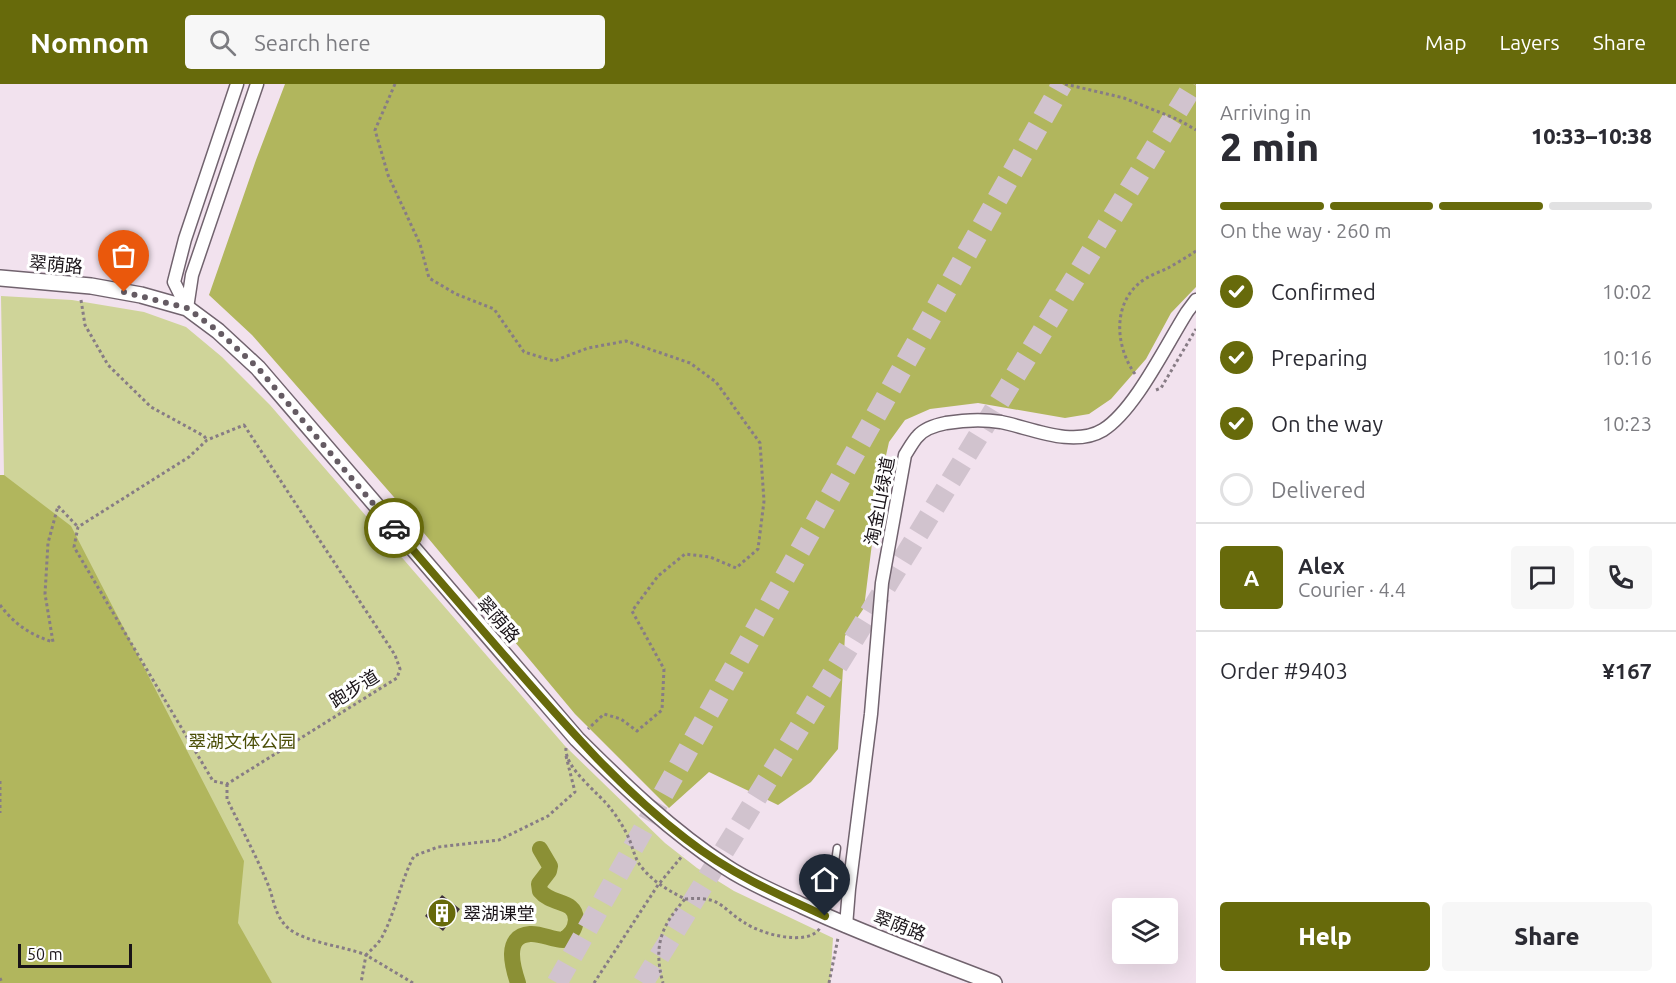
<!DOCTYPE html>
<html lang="en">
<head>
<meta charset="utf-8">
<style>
	body { margin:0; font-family:Ubuntu,"Noto Sans SC",sans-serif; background:#f7f7f7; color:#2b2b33; height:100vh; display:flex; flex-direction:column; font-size:22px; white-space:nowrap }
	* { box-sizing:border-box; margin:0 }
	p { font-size:20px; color:#7c7c81 }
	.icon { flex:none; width:33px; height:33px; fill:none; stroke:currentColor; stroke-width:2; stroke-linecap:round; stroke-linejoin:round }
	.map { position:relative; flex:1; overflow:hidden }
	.panel { display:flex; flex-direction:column; background:#fff; width:480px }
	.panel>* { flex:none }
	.buttons { position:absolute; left:1112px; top:814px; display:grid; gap:12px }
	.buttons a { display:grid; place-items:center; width:66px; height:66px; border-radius:6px; background:#fff; box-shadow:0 6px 24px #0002; font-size:30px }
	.scale { position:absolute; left:18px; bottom:15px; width:114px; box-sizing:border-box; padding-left:6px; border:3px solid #191318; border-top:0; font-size:16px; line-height:21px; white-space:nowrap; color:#191318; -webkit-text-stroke:4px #fff; paint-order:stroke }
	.pin { position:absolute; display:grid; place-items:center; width:51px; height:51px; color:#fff; margin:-62px -26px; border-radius:50% 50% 50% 0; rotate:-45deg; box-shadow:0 0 6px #0007 }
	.pin .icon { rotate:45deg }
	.courier { position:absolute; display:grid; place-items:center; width:60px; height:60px; margin:-30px; border:4px solid #676a0b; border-radius:50%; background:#fff; color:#222; box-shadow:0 2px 8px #0007 }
	.head em { font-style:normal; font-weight:800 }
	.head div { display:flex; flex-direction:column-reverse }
	.head { display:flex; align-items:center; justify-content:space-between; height:102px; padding:0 24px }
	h1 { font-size:39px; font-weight:800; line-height:45px }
	.bar { display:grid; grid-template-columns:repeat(4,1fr); gap:9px 6px; align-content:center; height:72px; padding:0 24px }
	.bar i { height:8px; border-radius:4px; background:#e1e1e2 }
	.bar .selected { background:#676a0b }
	.bar p { grid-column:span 4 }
	.line { display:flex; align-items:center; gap:15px; padding:0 24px; border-top:2px solid #e1e1e2 }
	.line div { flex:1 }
	.round { display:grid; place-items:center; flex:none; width:63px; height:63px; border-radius:6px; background:#f7f7f7 }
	ol { padding:0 24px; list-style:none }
	li { display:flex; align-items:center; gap:18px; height:66px }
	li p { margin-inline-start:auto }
	li .icon { padding:6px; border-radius:50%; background:#676a0b; color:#fff; stroke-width:4 }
	li:last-child { color:#7c7c81 }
	li i { width:33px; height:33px; border:3px solid #e1e1e2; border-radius:50% }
	.cta { display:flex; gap:12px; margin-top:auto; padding:12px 24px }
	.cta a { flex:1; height:69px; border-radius:6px; background:#676a0b; color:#fff; font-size:24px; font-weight:800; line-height:69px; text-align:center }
	.cta a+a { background:#f7f7f7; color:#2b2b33 }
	header { display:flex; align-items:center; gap:36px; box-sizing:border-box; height:84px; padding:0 30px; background:#676a0b; color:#fff }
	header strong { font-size:28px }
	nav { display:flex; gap:33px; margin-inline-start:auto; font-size:21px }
	.search { width:420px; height:54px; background:#f7f7f7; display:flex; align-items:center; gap:15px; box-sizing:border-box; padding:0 21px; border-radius:6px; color:#7c7c81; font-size:22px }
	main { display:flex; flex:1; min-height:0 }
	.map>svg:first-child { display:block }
	.green { fill:#cfd499 }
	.forest { fill:#b1b65d }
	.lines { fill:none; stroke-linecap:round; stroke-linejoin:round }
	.canal { stroke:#8b9035; stroke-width:16 }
	.building { fill:#3e313b }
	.trunk-tunnel { stroke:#d1c3ce; stroke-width:21; stroke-dasharray:21 10; stroke-linecap:butt }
	.service-casing { stroke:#71636e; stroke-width:9 }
	.minor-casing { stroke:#71636e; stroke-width:15 }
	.tertiary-casing { stroke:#71636e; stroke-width:18 }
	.path { stroke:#877c85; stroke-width:3; stroke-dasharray:3 3; stroke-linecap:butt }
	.service { stroke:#fff; stroke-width:6 }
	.minor { stroke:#fff; stroke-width:12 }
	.tertiary { stroke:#fff; stroke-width:15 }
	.done { stroke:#655b63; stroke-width:6; stroke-dasharray:0 10.8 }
	.route { stroke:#676a0b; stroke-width:8 }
	.labels { text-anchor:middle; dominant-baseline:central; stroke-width:6; stroke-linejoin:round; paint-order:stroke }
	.street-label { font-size:18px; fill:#191318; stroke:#fff }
	.park-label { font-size:18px; fill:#4b4e07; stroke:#fff }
	.poi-label { font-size:18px; fill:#191318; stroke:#fff; text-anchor:start }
</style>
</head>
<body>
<header>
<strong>Nomnom</strong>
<div class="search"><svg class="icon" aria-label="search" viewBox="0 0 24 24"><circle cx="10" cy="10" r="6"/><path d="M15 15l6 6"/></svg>Search here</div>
<nav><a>Map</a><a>Layers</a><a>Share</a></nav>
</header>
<main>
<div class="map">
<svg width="1196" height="899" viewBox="0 0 1196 899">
	<rect width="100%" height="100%" fill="#f2e2ee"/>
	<!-- green -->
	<polygon class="green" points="1,212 72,216 144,228 186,243 222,273 270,321 565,662 665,759 697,784 734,807 833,854 830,899 0,899 0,391 4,391"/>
	<!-- forest -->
	<g class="forest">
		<polygon points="285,0 1196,0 1196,203 1171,229 1146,275 1111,315 1089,330 1065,334 978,319 930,325 905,336 889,358 879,403 864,524 845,552 838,665 811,698 778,721 709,688 669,724 575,630 393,412 252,251 209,211 256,76"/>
		<polygon points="0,391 4,391 71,442 244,777 238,839 272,899 0,899"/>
	</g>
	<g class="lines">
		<!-- canal -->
		<path class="canal" d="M 518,899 C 513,884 503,852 530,850 C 541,849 552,856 563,856 C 571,850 575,846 576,836 C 576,815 552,822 540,807 L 539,800 L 549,787 L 550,782 L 540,765"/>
	</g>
	<!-- building -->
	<polygon class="building" points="442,811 460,825 443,847 425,832"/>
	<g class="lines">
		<!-- trunk-tunnel -->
		<g class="trunk-tunnel">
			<polyline points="557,899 1062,0"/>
			<polyline points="643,899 1194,0"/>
		</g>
		<!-- service casing -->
		<g class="service-casing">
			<polyline id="service" points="837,764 833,792 839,800 849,805"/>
		</g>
		<!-- minor casing -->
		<g class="minor-casing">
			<g id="minor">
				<polyline points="187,224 174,198 185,155 237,0"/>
				<polyline points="187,224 192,191 257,0"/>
				<path d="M 846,842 L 849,805 L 871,630 L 882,499 L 905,371 C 909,365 913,357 918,352 C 925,344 936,341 946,339 C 964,336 983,335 1001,338 C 1031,344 1073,364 1103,346 C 1135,326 1166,261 1187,228 L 1196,216"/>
			</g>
		</g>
		<!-- tertiary casing -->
		<g class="tertiary-casing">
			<path id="tertiary" d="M 0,194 L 91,202 L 141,211 L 187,224 L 218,247 L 258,284 L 577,655 C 623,701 671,747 726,783 C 750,799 777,810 803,822 C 865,851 930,874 994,899"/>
		</g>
		<!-- path -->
		<g class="path">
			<polyline points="395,0 375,46 388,91 420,160 429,194 456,210 494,225 524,268 554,277 588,264 626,257 690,279 716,298 760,359 764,417 758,465 736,484 710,473 685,470 658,492 632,527 664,585 662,626 637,647 621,635 604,630 588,645"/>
			<polyline points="1065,0 1124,14 1179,36 1196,46"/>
			<polyline points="81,216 85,241 108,281 151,323 204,352 207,356"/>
			<path d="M 1135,290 C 1115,262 1112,219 1142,197 C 1150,191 1160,188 1168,184 C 1177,179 1187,173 1196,167"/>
			<polyline points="1156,306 1161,304 1196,245"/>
			<polygon points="244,341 395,571 400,585 397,594 227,700 213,697 74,463 78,443 189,373 207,356"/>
			<polyline points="58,422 78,443"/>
			<path d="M 0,521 C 15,541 31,551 53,558 L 45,510 L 48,459 L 58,422"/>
			<path d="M 566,664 C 564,684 600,710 611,725 C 618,734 626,747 630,757 C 634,768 636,778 644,786 C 656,800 670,807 685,815 C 661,842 653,862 663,899"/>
			<polyline points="0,697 0,729"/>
			<path d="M 227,700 L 227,715 C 241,744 257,773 269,803 C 274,817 275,832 288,844 C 306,859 344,862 366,871 L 361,899"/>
			<path d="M 685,815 C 695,814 704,814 714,817 C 725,822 734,833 745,839 C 761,850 808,863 820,844"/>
			<polyline points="0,894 2,899"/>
			<path d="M 413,899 L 366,871 C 372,865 378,860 382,853 C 396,827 400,798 414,772 L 438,763 L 499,756 L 548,732 L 575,708 L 566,672"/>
			<polyline points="594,899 658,801 683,771"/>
			<polyline points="829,899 838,854"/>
		</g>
		<!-- service -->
		<use href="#service" class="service"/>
		<!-- minor -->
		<use href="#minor" class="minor"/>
		<!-- tertiary -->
		<use href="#tertiary" class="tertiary"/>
	</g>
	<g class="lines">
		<!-- done -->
		<polyline class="done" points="124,208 187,224 218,247 258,284 394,444"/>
		<!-- route -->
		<path class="route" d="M 394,444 C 430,486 467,528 504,571 C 561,636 617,702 686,755 C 728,788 776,810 825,832"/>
	</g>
	<!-- icons -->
	<defs>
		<g id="building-disc" transform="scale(1.5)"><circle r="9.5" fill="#676a0b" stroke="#fff"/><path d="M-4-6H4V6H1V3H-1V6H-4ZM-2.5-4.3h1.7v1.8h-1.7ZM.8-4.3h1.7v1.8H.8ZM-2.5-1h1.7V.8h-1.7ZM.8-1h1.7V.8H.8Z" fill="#fff"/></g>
	</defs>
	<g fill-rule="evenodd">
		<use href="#building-disc" x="442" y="829"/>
	</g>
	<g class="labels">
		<!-- street labels -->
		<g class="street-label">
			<text transform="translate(56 180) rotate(5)">翠荫路</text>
			<text transform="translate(879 417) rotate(-79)">淘金山绿道</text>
			<text transform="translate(499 535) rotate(49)">翠荫路</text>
			<text transform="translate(354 604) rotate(-32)">跑步道</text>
			<text transform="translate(900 841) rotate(21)">翠荫路</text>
		</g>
		<!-- park labels -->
		<g class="park-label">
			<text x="242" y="657">翠湖文体公园</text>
		</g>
		<!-- poi labels -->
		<g class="poi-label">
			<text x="463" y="829">翠湖课堂</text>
		</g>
	</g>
</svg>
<div class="buttons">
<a><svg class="icon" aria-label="layers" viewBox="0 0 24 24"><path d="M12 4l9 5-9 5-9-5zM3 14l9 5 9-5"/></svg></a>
</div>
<div class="scale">50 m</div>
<div class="pin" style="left:124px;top:208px;background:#ea580c"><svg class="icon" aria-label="bag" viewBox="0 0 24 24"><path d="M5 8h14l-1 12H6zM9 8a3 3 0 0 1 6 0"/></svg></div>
<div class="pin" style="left:825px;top:832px;background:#1f2937"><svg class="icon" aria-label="home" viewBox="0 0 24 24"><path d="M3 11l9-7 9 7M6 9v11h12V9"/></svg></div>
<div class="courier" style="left:394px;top:444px"><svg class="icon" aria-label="car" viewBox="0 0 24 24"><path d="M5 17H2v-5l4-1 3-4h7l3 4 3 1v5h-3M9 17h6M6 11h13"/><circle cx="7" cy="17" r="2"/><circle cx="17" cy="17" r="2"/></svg></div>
</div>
<section class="panel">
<div class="head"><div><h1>2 min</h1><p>Arriving in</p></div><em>10:33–10:38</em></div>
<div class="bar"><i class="selected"></i><i class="selected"></i><i class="selected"></i><i></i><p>On the way · 260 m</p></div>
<ol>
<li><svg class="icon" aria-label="check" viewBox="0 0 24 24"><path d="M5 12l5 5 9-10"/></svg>Confirmed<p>10:02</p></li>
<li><svg class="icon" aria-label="check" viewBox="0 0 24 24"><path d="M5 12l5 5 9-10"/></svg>Preparing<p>10:16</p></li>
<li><svg class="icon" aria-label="check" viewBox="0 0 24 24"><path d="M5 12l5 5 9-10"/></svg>On the way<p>10:23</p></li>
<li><i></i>Delivered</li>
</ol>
<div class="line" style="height:108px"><b class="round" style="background:#676a0b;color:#fff">A</b><div><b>Alex</b><p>Courier · 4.4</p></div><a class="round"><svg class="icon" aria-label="chat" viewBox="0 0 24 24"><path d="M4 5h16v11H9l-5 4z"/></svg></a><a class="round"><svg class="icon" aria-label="phone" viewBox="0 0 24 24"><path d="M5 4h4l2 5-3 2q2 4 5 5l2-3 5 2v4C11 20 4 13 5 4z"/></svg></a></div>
<div class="line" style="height:78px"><div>Order #9403</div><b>¥167</b></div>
<div class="cta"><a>Help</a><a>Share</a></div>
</section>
</main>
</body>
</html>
